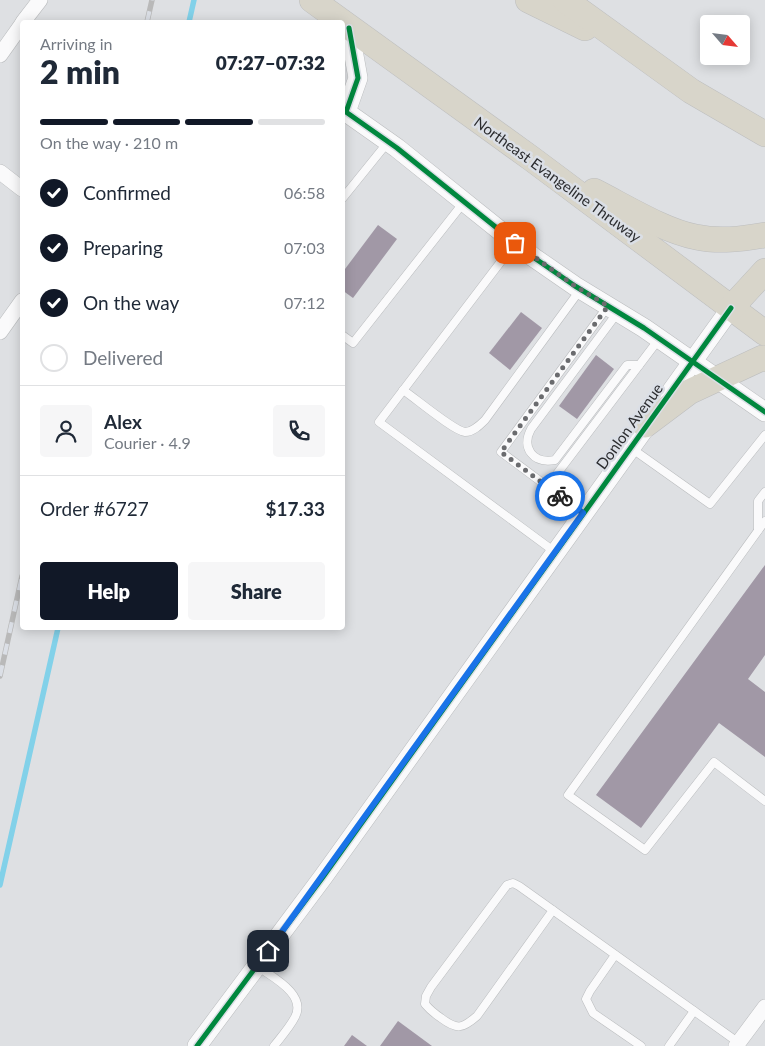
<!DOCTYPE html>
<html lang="en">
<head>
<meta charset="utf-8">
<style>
	body { margin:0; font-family:Lato,sans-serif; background:#f6f6f7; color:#1f2937; height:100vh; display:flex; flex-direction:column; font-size:19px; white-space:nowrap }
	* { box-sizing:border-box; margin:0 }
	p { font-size:16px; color:#747a83 }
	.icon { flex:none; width:28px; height:28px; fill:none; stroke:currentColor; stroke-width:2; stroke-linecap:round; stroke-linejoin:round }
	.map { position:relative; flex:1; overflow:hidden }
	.panel { position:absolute; left:20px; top:20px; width:325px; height:610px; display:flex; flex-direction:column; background:#fff; border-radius:5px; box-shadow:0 2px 12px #0003 }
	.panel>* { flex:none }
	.needle { width:32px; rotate:118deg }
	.controls { position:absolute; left:700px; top:15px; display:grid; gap:10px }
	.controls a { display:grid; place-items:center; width:50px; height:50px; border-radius:5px; background:#fff; box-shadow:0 2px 12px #0003; font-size:25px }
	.pin { position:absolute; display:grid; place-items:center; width:42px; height:42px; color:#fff; margin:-21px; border-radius:10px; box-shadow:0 2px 8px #0006 }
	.courier { position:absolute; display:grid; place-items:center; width:50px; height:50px; margin:-25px; border:4px solid #1a73e8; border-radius:50%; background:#fff; color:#222; box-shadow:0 1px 6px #0007 }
	.overview em { font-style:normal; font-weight:800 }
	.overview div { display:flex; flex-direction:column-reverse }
	.overview { display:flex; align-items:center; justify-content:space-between; height:85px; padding:0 20px }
	h1 { font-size:32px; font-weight:800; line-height:38px }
	.bar { display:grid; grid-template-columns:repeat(4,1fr); gap:8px 5px; align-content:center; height:60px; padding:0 20px }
	.bar i { height:6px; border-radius:4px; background:#e0e1e3 }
	.bar .selected { background:#111827 }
	.bar p { grid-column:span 4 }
	.line { display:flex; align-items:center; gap:12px; padding:0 20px; border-top:1px solid #e0e1e3 }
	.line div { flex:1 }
	.round { display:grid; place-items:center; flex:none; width:52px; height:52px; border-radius:5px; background:#f6f6f7 }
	ol { padding:0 20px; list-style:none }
	li { display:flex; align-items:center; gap:15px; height:55px }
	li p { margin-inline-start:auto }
	li .icon { padding:5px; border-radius:50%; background:#111827; color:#fff; stroke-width:4 }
	li:last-child { color:#747a83 }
	li i { width:28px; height:28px; border:2px solid #e0e1e3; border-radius:50% }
	.primary-button { display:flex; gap:10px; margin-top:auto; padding:10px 20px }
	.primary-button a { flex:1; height:58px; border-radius:5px; background:#111827; color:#fff; font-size:20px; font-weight:800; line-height:58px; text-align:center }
	.primary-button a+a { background:#f6f6f7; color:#1f2937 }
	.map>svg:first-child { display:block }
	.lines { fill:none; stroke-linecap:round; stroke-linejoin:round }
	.stream { stroke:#82d1e9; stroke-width:5.5 }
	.building { fill:#a198a6 }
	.service-casing { stroke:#babcbe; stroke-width:9 }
	.minor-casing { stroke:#babcbe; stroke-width:16 }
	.tertiary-casing { stroke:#babcbe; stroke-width:20 }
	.trunk-casing { stroke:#bdbebf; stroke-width:26 }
	.service { stroke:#fafafb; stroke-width:8 }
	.minor { stroke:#fafafb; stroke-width:15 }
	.tertiary { stroke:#fafafb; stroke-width:19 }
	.trunk { stroke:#d8d5ca; stroke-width:25 }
	.rail-casing { stroke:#b9b9b9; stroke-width:5.5 }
	.rail { stroke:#dbdfe6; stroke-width:4; stroke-dasharray:11; stroke-linecap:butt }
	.cycleway-casing { stroke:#dbdfe6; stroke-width:8 }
	.cycleway { stroke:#00873e; stroke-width:5 }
	.done { stroke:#6a6b6e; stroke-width:5; stroke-dasharray:0 9 }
	.route { stroke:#1a73e8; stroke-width:6 }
	.labels { text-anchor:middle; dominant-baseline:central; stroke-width:5; stroke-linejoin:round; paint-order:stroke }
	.street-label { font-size:15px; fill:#2b2c2f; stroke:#dbdfe6 }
</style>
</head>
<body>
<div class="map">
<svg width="765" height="1046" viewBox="0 0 765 1046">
	<rect width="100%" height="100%" fill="#dee0e3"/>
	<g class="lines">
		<!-- stream -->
		<g class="stream">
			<polyline points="189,22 194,0"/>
			<polyline points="0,885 58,628"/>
		</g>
	</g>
	<!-- building -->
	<g class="building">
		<polygon points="378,225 397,239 353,298 342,290 342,273"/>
		<polygon points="521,312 542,328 510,370 489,353"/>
		<polygon points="596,355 614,369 577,419 559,406"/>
		<polygon points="765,565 765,655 748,679 765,692 765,757 719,723 641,828 596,795"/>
		<polygon points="398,1021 432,1046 380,1046"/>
		<polygon points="352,1035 367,1046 344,1046"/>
	</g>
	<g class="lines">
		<!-- service casing -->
		<g class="service-casing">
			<g id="service">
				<polyline points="342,199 388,142"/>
				<polyline points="515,243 379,422 555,552"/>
				<path d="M 618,312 L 531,429 C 521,448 533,464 555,460 L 627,365 L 639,365"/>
				<polyline points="342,335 353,343 464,202"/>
				<path d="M 403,390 C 415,398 454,431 465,432 C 473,432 480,425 485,420 L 580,290"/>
				<polyline points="631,448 710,504 765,435"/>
				<polyline points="547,487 659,339"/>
				<polyline points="583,513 501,452 608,306"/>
				<polyline points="765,521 568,795 645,850 714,762 765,801"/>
				<polyline points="758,530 758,501 765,492"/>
				<path d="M 553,910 L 477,1016 C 462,1029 457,1030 441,1018 C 435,1014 430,1010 425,1004 L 426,996 L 431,987 L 501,893 L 507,885 L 513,883 L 519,886 L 739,1043"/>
				<polyline points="615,955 590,991 586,999 593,1013 641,1046"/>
				<path d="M 257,966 C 272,977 307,994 295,1017 C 290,1027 281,1037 274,1046"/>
				<polyline points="669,1046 694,1011"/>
			</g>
		</g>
		<!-- minor casing -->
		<g class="minor-casing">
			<g id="minor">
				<polyline points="23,22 40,0"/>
				<polyline points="0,55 22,24"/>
				<polyline points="0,172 22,189"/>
				<polyline points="0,332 22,301"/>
				<polyline points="736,1046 765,1007"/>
			</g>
		</g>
		<!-- tertiary casing -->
		<g class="tertiary-casing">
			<g id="tertiary">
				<polyline points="349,28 358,78 346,112 397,148 533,257 575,286 644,328 765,412"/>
				<polyline points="197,1046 323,877 731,308"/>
			</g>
		</g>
		<!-- trunk casing -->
		<g class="trunk-casing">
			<g id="trunk">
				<polyline points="312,0 532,159 765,333"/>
				<polyline points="528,0 585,28"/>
				<polyline points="565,0 691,91 765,134"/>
				<path d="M 594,191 C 624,206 664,231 696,237 C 719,242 742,239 765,235"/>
				<polyline points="731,308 765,271"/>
				<polyline points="645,425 689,392 762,358 765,359"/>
			</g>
		</g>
		<!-- service -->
		<use href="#service" class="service"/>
		<!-- minor -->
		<use href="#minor" class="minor"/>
		<!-- tertiary -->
		<use href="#tertiary" class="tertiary"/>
		<!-- trunk -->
		<use href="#trunk" class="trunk"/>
		<!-- rail casing -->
		<g class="rail-casing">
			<g id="rail">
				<polyline points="147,22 152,0"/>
				<polyline points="0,676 22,576"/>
			</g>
		</g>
		<!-- rail -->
		<use href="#rail" class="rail"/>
		<!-- cycleway casing -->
		<g class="cycleway-casing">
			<g id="cycleway">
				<polyline points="349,28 358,78 346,112 397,148 533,257 575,286 644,328 765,412"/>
				<polyline points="197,1046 323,877 731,308"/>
			</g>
		</g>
		<!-- cycleway -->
		<use href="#cycleway" class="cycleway"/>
	</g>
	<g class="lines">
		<!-- done -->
		<polyline class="done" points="515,243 575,286 608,306 501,452 560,496"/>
		<!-- route -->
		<polyline class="route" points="268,951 583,513 560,496"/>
	</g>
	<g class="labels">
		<!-- street labels -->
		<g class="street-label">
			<text transform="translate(558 179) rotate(36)">Northeast Evangeline Thruway</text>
			<text transform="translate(629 426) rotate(-54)">Donlon Avenue</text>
		</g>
	</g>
</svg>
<div class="controls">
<a><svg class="needle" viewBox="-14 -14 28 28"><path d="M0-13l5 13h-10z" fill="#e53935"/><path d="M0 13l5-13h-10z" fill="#747a83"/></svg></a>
</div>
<div class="pin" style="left:515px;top:243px;background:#ea580c"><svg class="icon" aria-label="bag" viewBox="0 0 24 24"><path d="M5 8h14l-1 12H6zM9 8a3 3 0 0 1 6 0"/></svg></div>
<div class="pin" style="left:268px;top:951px;background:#1f2937"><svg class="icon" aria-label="home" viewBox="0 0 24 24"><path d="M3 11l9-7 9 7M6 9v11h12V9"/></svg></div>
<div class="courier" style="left:560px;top:496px"><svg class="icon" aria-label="bike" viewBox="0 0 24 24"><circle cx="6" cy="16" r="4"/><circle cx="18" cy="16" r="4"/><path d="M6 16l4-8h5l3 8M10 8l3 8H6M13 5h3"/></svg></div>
<section class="panel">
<div class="overview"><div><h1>2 min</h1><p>Arriving in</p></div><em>07:27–07:32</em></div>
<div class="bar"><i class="selected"></i><i class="selected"></i><i class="selected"></i><i></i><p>On the way · 210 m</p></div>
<ol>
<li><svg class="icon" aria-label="check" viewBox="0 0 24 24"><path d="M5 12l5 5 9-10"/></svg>Confirmed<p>06:58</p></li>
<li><svg class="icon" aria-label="check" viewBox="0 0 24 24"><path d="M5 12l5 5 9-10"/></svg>Preparing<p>07:03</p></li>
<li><svg class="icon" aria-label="check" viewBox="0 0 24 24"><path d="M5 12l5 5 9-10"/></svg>On the way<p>07:12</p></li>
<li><i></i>Delivered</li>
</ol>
<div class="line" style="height:90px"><a class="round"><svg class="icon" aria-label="person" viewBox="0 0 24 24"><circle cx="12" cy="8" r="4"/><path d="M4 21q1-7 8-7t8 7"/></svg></a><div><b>Alex</b><p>Courier · 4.9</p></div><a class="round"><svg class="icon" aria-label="phone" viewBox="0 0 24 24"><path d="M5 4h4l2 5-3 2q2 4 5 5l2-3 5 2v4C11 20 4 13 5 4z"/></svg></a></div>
<div class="line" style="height:65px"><div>Order #6727</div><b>$17.33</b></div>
<div class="primary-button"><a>Help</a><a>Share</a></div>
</section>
</div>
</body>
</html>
